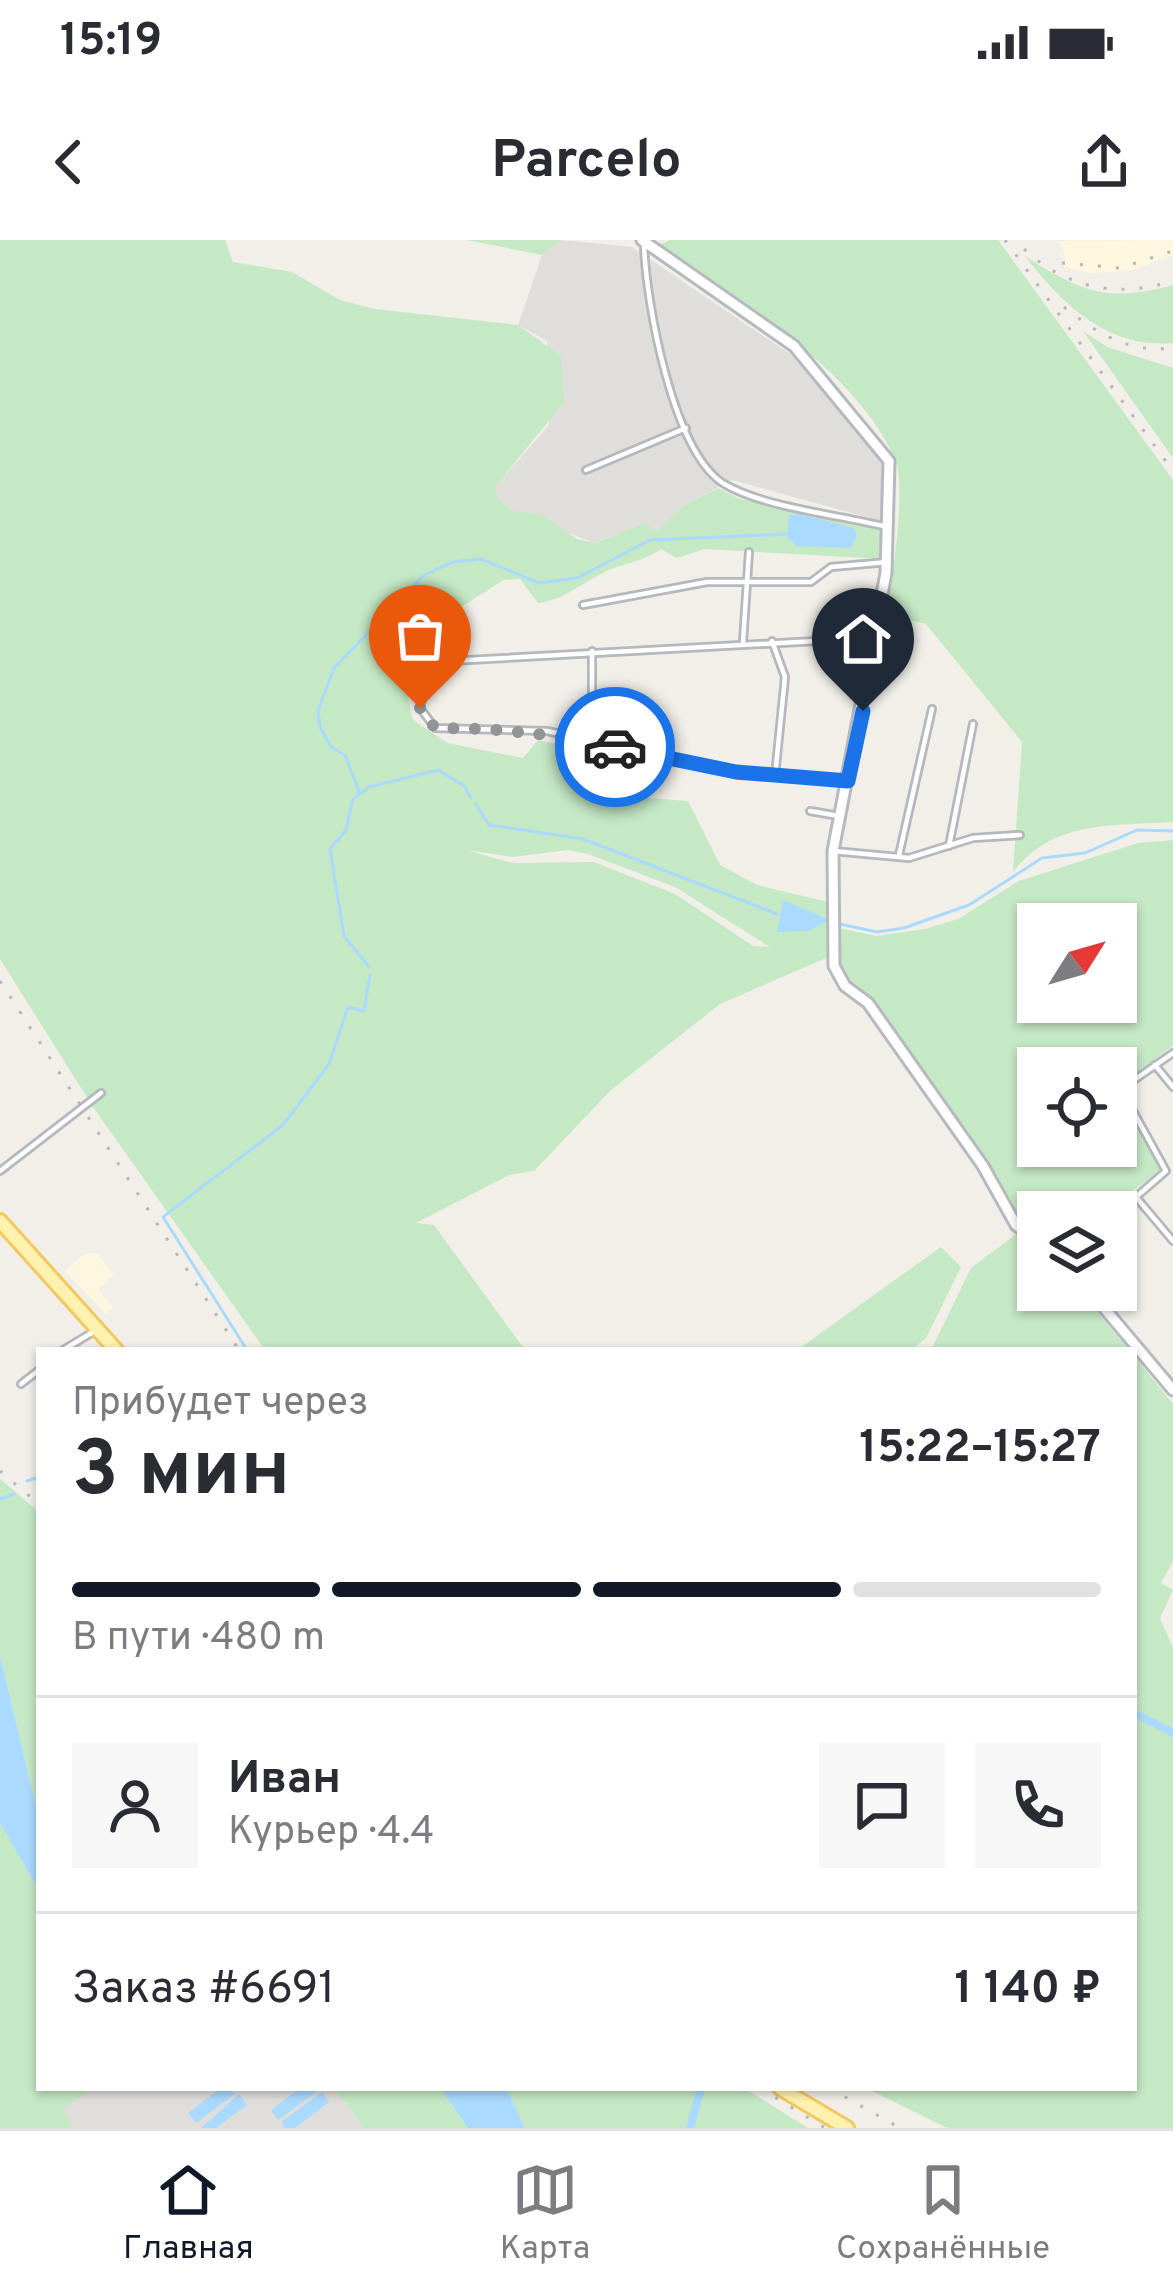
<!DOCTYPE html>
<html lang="ru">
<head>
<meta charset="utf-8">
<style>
	body { margin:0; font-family:Overpass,sans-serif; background:#f7f7f7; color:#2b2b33; height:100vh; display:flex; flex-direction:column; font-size:45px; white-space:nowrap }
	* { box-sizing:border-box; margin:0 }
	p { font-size:39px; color:#7c7c81 }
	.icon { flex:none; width:66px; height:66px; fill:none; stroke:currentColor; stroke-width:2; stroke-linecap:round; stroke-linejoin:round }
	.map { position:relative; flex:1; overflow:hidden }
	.drawer { position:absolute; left:36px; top:1107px; width:1101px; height:744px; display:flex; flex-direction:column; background:#fff; border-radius:0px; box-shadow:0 3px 9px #0004 }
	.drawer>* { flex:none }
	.needle { width:78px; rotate:53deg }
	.tools { position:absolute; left:1017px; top:663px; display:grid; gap:24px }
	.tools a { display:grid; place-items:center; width:120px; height:120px; border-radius:0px; background:#fff; box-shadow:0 3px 9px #0004; font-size:60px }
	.pin { position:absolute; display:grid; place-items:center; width:102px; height:102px; color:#fff; margin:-123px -51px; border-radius:50% 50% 50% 0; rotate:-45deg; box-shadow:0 0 12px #0007 }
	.pin .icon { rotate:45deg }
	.courier { position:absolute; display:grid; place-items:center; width:120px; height:120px; margin:-60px; border:9px solid #1a73e8; border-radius:50%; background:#fff; color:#222; box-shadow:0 3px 15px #0007 }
	.headline em { font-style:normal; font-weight:700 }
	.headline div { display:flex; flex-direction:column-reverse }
	.headline { display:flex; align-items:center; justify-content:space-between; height:204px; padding:0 36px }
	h1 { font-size:78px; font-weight:700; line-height:90px }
	.bar { display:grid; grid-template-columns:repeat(4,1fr); gap:18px 12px; align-content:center; height:144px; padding:0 36px }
	.bar i { height:15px; border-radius:9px; background:#e1e1e2 }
	.bar .selected { background:#111827 }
	.bar p { grid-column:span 4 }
	.line { display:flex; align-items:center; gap:30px; padding:0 36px; border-top:3px solid #e1e1e2 }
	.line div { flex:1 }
	.round { display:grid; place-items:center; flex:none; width:126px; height:126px; border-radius:0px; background:#f7f7f7 }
	.status { display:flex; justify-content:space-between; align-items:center; height:84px; padding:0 60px; background:#fff; direction:ltr }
	.status svg { height:33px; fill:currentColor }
	header { display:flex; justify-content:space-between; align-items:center; height:156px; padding:0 36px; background:#fff; font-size:54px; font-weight:700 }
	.dock { display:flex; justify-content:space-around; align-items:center; height:168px; border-top:3px solid #e1e1e2; background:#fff; font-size:33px; color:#7c7c81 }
	.dock a { display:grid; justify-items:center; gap:6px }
	.dock .selected { color:#111827 }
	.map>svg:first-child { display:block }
	.commercial { fill:#fef7e0 }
	.industrial { fill:#e0deda }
	.green { fill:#c5e8c5; fill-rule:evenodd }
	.water { fill:#aadaff }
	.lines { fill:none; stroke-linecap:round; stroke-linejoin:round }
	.stream { stroke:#aadaff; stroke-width:3 }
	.river { stroke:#aadaff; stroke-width:8 }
	.street-casing { stroke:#b5b8bc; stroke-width:10 }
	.secondary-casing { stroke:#b6babf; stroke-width:15 }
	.primary-casing { stroke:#f2c960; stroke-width:18 }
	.street { stroke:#fff; stroke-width:4.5 }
	.secondary { stroke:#fff; stroke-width:9 }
	.primary { stroke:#fff2af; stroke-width:12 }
	.rail { stroke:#b6b7b8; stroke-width:3; stroke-dasharray:3 15; stroke-linecap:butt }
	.done { stroke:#929495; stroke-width:12; stroke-dasharray:0 21.6 }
	.route { stroke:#1a73e8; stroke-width:15 }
</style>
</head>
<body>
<div class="status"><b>15:19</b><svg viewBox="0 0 49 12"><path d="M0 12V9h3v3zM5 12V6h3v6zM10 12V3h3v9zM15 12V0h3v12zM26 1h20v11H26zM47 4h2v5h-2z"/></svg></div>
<header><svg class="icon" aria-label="back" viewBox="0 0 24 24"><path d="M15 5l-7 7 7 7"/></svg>Parcelo<svg class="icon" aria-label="share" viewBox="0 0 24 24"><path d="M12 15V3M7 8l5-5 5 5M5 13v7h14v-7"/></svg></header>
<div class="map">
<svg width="1173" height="1888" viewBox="0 0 1173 1888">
	<rect width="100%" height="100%" fill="#f1efe8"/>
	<!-- commercial -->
	<g class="commercial">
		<polygon points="1173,0 1173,15 1132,30 1092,33 1064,27 1066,18 1058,1"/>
		<polygon points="97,1013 114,1035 99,1049 113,1068 106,1074 65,1031 84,1014"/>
	</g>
	<!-- industrial -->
	<g class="industrial">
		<polygon points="561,0 632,7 790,114 847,175 881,223 881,281 732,240 682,267 657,292 644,283 594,303 556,288 540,274 512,272 498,259 495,247 549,185 547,101 518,85 542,15"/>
		<polygon points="93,1848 334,1848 364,1888 72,1888 63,1868"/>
	</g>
	<!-- green -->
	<g class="green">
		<path d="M 0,0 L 225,0 L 233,22 L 292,32 L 340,60 L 375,69 L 518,85 L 561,116 L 564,162 L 495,247 L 498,259 L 512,271 L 540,274 L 577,299 L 595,303 L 644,283 L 657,291 L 682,267 L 718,248 L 740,259 L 884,288 L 885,319 L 704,309 L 677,318 L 661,309 C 642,323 619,323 599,335 C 576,347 565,359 538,363 L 520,339 L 503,340 C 443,381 390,398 413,480 L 447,503 L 523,518 L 538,500 L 584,509 L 580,553 L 688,561 L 720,625 L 757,645 L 832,663 L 833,715 L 720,764 L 611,850 L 534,931 L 509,935 L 416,983 L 434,985 L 525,1110 L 265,1110 L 93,867 L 0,719 ZM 466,610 L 513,617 L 568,610 L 588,614 L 675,647 L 770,707 L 753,706 L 675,654 L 594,622 L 512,623 Z"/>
		<polygon points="467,0 561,0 542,15"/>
		<path d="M 670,0 L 998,0 L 1173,240 L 1173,582 C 1111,586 1054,580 1013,632 L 1022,502 L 926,384 L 886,374 C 892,342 907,247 895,219 C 856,130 737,58 659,5 Z"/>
		<path d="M 1026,17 C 1082,52 1107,63 1173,45 L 1173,103 C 1108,109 1063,65 1026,17 Z"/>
		<polygon points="1083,91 1107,107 1173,128 1173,218"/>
		<path d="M 1173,600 L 1173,806 L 1116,848 L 1116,828 L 1038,828 L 1038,906 L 1116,906 L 1116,851 L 1162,928 C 1117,967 1096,972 1038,972 L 1038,996 L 1022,987 L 974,905 L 876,767 L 846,739 L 839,722 L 839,688 L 876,696 L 925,689 L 958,679 L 1019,641 L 1138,603 ZM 1038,684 L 1116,684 L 1116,762 L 1038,762 Z"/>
		<polygon points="1015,995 1038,1010 1038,1050 1079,1050 1129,1110 931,1110 971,1028"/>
		<polygon points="941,1007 961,1027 926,1098 911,1110 797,1110"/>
		<polygon points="1134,1116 1173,1164 1173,1321 1161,1343 1173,1350 1160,1378 1173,1408 1173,1888 947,1888 866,1848 1134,1848"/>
		<polygon points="0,1239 39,1272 39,1579 0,1415"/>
		<polygon points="0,1583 39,1651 39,1848 93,1848 64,1868 72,1888 0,1888"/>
		<polygon points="334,1848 440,1848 468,1888 364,1888"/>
		<polygon points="506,1848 744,1848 808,1888 525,1888"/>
	</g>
	<!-- water -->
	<g class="water">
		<polygon points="801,274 853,288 857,296 850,308 796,306 787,297 789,275"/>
		<polygon points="783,660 830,680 808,691 777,692"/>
		<polygon points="0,1415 39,1579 39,1651 0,1583"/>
		<polygon points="221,1848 236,1853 196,1883 188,1873"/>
		<polygon points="300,1848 319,1850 278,1880 271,1870"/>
		<polygon points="440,1848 506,1848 525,1888 468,1888"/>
		<polygon points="322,1852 329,1862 295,1888 285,1888 281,1882"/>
		<polygon points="239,1854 247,1865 216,1888 201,1888"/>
	</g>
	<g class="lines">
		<!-- stream -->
		<g class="stream">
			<polyline points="360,554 345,515 331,507 320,487 318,471 334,428 424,335 453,322 481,319 539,343 577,338 650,300 788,294"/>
			<polyline points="476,564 489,585 583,599 777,674"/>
			<polyline points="840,684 877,692 904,688 969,665 1042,618 1085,613 1137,590 1173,591"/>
			<polyline points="369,727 344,696 330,609 346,590 353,559 369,547 438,530 464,546 471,558"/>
			<polyline points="247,1110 163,977 283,885 329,824 348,767 364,771 370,735"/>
			<polyline points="27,1241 39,1237"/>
			<polyline points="0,1259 14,1254"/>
		</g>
		<!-- river -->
		<g class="river">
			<polyline points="1134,1473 1173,1493"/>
			<polyline points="690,1888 701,1848"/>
		</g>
		<!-- street casing -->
		<g class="street-casing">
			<g id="street">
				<path d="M 644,5 C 646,62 673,216 726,245 C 767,268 840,275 887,287"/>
				<polyline points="586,230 686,188"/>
				<polyline points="583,365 707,342 811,342 831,327 888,322"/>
				<polyline points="772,401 785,437 775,536"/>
				<polyline points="743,402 749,312"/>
				<polyline points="592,411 592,501"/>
				<polyline points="431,422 871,398"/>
				<polyline points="425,447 420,468 435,488 547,491 736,532 845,541"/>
				<polyline points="810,571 839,576"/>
				<polyline points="949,606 973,484"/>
				<polyline points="833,611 909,618 973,598 1020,595"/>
				<polyline points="899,615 932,469"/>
				<polyline points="1155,825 1173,847"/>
				<polyline points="0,931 101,853"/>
				<polyline points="1136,957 1173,1001"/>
				<polyline points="1105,972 1136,957 1166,931 1121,849 1173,813"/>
				<polyline points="63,1110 93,1092"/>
				<polyline points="21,1144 39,1130"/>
			</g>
		</g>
		<!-- secondary casing -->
		<g class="secondary-casing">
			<g id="secondary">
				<polyline points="642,0 794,106 889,221 886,333 833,611 834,726 845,746 868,763 983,926 1016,985 1038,1002"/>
				<polyline points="1089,1050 1173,1150"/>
			</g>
		</g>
		<!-- primary casing -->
		<g class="primary-casing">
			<g id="primary">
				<polyline points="0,981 116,1110"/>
				<polyline points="780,1848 847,1888"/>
			</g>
		</g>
		<!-- street -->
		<use href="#street" class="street"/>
		<!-- secondary -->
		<use href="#secondary" class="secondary"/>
		<!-- primary -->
		<use href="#primary" class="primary"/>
		<!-- rail -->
		<g class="rail">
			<polyline points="1005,0 1173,231"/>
			<path d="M 1024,9 C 1067,49 1118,58 1173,41"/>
			<polyline points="1062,23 1120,28 1173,11"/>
			<path d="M 1064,67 C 1098,94 1128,113 1173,108"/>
			<polyline points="0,741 239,1110"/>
			<polyline points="0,1231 39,1264"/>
			<polyline points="760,1848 825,1888"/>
			<polyline points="829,1848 900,1888"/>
		</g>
	</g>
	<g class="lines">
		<!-- done -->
		<path class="done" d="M 420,468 L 435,488 C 497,488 553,494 615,507"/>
		<!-- route -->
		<polyline class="route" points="615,507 736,532 848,541 863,471"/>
	</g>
</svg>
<div class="tools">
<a><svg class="needle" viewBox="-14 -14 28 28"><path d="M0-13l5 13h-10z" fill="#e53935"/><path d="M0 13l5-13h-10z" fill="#7c7c81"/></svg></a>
<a><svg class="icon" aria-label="locate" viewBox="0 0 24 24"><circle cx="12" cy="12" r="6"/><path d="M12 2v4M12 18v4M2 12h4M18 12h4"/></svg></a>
<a><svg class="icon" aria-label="layers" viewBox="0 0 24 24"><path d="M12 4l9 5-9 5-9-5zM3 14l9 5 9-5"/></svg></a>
</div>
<div class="pin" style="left:420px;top:468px;background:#ea580c"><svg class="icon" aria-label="bag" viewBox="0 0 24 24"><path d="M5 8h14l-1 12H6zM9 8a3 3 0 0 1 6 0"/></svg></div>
<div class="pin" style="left:863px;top:471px;background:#1f2937"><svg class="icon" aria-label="home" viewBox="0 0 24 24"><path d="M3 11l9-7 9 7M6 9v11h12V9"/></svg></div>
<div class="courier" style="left:615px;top:507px"><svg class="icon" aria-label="car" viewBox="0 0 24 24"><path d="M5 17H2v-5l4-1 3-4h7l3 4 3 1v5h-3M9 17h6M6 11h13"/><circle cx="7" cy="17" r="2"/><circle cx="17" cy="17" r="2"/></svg></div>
<section class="drawer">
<div class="headline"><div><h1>3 мин</h1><p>Прибудет через</p></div><em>15:22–15:27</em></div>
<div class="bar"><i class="selected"></i><i class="selected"></i><i class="selected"></i><i></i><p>В пути · 480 m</p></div>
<div class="line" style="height:216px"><a class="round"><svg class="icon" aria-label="person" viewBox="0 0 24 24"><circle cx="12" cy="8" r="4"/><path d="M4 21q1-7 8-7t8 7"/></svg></a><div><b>Иван</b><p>Курьер · 4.4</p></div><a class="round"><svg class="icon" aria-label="chat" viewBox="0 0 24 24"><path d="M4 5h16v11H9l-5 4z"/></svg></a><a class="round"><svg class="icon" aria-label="phone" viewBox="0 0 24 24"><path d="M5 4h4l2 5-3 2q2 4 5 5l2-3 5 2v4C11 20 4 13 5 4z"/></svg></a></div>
<div class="line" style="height:156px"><div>Заказ #6691</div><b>1 140 ₽</b></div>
</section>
</div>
<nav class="dock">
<a class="selected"><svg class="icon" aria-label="home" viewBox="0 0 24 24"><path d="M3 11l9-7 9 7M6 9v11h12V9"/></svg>Главная</a>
<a><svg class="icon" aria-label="map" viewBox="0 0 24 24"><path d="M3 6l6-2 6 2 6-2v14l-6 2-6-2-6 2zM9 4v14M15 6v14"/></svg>Карта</a>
<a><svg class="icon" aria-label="saved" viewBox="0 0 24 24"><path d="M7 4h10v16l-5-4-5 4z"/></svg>Сохранённые</a>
</nav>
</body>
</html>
